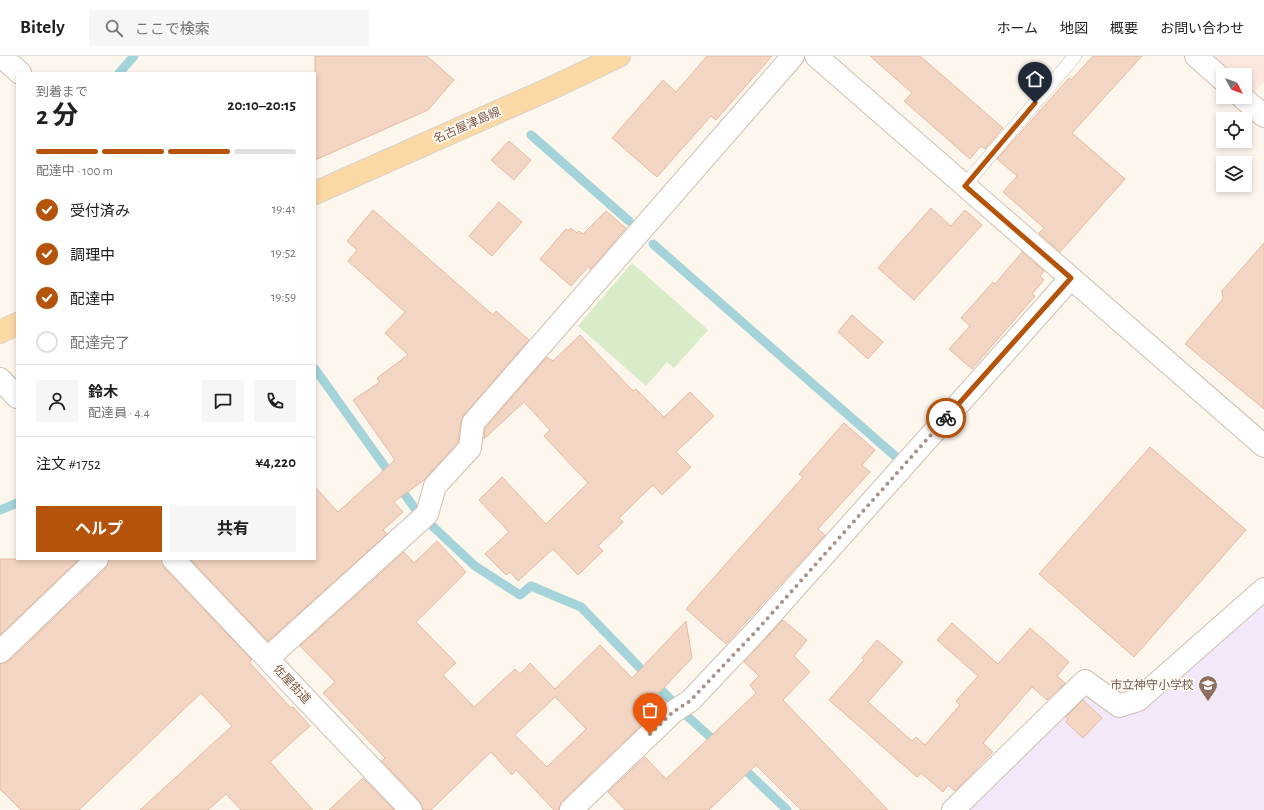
<!DOCTYPE html>
<html lang="ja">
<head>
<meta charset="utf-8">
<style>
	body { margin:0; font-family:"Alegreya Sans","Noto Sans JP",sans-serif; background:#f6f6f6; color:#202124; height:100vh; display:flex; flex-direction:column; font-size:15px; white-space:nowrap }
	* { box-sizing:border-box; margin:0 }
	p { font-size:13px; color:#757577 }
	.icon { flex:none; width:22px; height:22px; fill:none; stroke:currentColor; stroke-width:2; stroke-linecap:round; stroke-linejoin:round }
	.map { position:relative; flex:1; overflow:hidden }
	.side { position:absolute; left:16px; top:16px; width:300px; height:488px; display:flex; flex-direction:column; background:#fff; border-radius:0px; box-shadow:0 2px 6px #0003 }
	.side>* { flex:none }
	.needle { width:26px; rotate:131deg }
	.tools { position:absolute; left:1216px; top:12px; display:grid; gap:8px }
	.tools a { display:grid; place-items:center; width:36px; height:36px; border-radius:0px; background:#fff; box-shadow:0 2px 6px #0003; font-size:20px }
	.pin { position:absolute; display:grid; place-items:center; width:34px; height:34px; color:#fff; margin:-41px -17px; border-radius:50% 50% 50% 0; rotate:-45deg; box-shadow:0 0 4px #0007 }
	.pin .icon { rotate:45deg }
	.courier { position:absolute; display:grid; place-items:center; width:40px; height:40px; margin:-20px; border:3px solid #b45309; border-radius:50%; background:#fff; color:#222; box-shadow:0 1px 5px #0007 }
	.head em { font-style:normal; font-weight:700 }
	.head div { display:flex; flex-direction:column-reverse }
	.head { display:flex; align-items:center; justify-content:space-between; height:68px; padding:0 20px }
	h1 { font-size:26px; font-weight:700; line-height:30px }
	.bar { display:grid; grid-template-columns:repeat(4,1fr); gap:6px 4px; align-content:center; height:48px; padding:0 20px }
	.bar i { height:5px; border-radius:3px; background:#e0e0e0 }
	.bar .active { background:#b45309 }
	.bar p { grid-column:span 4 }
	.line { display:flex; align-items:center; gap:10px; padding:0 20px; border-top:1px solid #e0e0e0 }
	.line div { flex:1 }
	.round { display:grid; place-items:center; flex:none; width:42px; height:42px; border-radius:0px; background:#f6f6f6 }
	ol { padding:0 20px; list-style:none }
	li { display:flex; align-items:center; gap:12px; height:44px }
	li p { margin-inline-start:auto }
	li .icon { padding:4px; border-radius:50%; background:#b45309; color:#fff; stroke-width:4 }
	li:last-child { color:#757577 }
	li i { width:22px; height:22px; border:2px solid #e0e0e0; border-radius:50% }
	.button { display:flex; gap:8px; margin-top:auto; padding:8px 20px }
	.button a { flex:1; height:46px; border-radius:0px; background:#b45309; color:#fff; font-size:16px; font-weight:700; line-height:46px; text-align:center }
	.button a+a { background:#f6f6f6; color:#202124 }
	header { display:flex; align-items:center; gap:24px; box-sizing:border-box; height:56px; padding:0 20px; background:#fff; border-bottom:1px solid #e0e0e0 }
	header strong { font-size:19px }
	nav { display:flex; gap:22px; margin-inline-start:auto; font-size:14px }
	.search { width:280px; height:36px; background:#f6f6f6; display:flex; align-items:center; gap:10px; box-sizing:border-box; padding:0 14px; border-radius:0px; color:#757577; font-size:15px }
	.map>svg:first-child { display:block }
	.commercial { fill:#fde8e0 }
	.education { fill:#f3e8fa }
	.green { fill:#d8ecc9 }
	.lines { fill:none; stroke-linecap:round; stroke-linejoin:round }
	.stream { stroke:#a5d3da; stroke-width:9 }
	.building { fill:#f3d5c3; stroke:#e6bba3; fill-rule:evenodd }
	.lane-casing { stroke:#d1beb0; stroke-width:14 }
	.street-casing { stroke:#d1beb0; stroke-width:24 }
	.primary-casing { stroke:#dad1cd; stroke-width:24 }
	.lane { stroke:#fff; stroke-width:13 }
	.street { stroke:#fff; stroke-width:22 }
	.primary { stroke:#fbd9a5; stroke-width:22 }
	.done { stroke:#a89285; stroke-width:4; stroke-dasharray:0 7.2 }
	.route { stroke:#b45309; stroke-width:5 }
	.labels { text-anchor:middle; dominant-baseline:central; stroke-width:3.5; stroke-linejoin:round; paint-order:stroke }
	.street-label { font-size:12px; fill:#7a5c4d; stroke:#fffaf3 }
	.education-label { font-size:12px; fill:#785e54; stroke:#fffaf3; text-anchor:end }
</style>
</head>
<body>
<header>
<strong>Bitely</strong>
<div class="search"><svg class="icon" aria-label="search" viewBox="0 0 24 24"><circle cx="10" cy="10" r="6"/><path d="M15 15l6 6"/></svg>ここで検索</div>
<nav><a>ホーム</a><a>地図</a><a>概要</a><a>お問い合わせ</a></nav>
</header>
<div class="map">
<svg width="1264" height="754" viewBox="0 0 1264 754">
	<rect width="100%" height="100%" fill="#fdf6ec"/>
	<!-- commercial -->
	<polygon class="commercial" points="1213,0 1264,0 1264,26 1254,37 1245,28 1245,19 1234,19"/>
	<!-- education -->
	<polygon class="education" points="1264,549 1264,754 965,754 1083,638 1116,661 1143,653"/>
	<!-- green -->
	<polygon class="green" points="632,207 708,274 674,312 667,306 646,330 578,270"/>
	<g class="lines">
		<!-- stream -->
		<g class="stream">
			<polyline points="119,17 134,0"/>
			<polyline points="531,79 629,165"/>
			<polyline points="653,188 895,400"/>
			<polyline points="315,313 416,454"/>
			<polyline points="0,454 17,447"/>
			<polyline points="428,466 475,510 520,539 531,530 581,551 672,645"/>
			<polyline points="687,660 718,688"/>
			<polyline points="739,708 787,754"/>
		</g>
	</g>
	<!-- building -->
	<g class="building">
		<polygon points="315,0 427,0 454,24 428,54 315,104"/>
		<polygon points="707,0 772,0 716,64 711,60 657,121 612,82 663,24 676,36"/>
		<polygon points="870,0 920,0 1003,72 985,93 981,90 970,103 904,45 912,37"/>
		<polygon points="1093,0 1142,0 1072,77 1125,123 1060,196 1039,177 1044,172 1003,136 1017,120 997,103 1069,22 1071,24"/>
		<polygon points="509,85 531,104 514,124 491,104"/>
		<polygon points="499,146 522,166 492,200 469,180"/>
		<polygon points="931,152 951,170 965,154 982,169 914,244 878,212"/>
		<polygon points="373,154 493,259 496,255 529,284 464,359 461,366 458,386 424,424 394,446 403,456 383,474 387,478 268,585 190,503 315,503 315,431 338,456 395,404 353,344 380,326 377,322 408,299 385,277 405,256 348,205 357,194 347,185"/>
		<polygon points="606,155 626,172 591,213 588,211 571,230 540,203 566,173 569,175 571,172 577,177 579,175 583,178"/>
		<polygon points="1264,187 1264,353 1185,288 1223,243 1222,235"/>
		<polygon points="1022,196 1044,215 1040,220 1044,224 1032,238 1035,240 972,313 949,293 970,270 961,262 993,226 995,228"/>
		<polygon points="852,259 883,286 868,303 838,276"/>
		<polygon points="580,279 633,335 636,333 664,361 690,336 714,360 676,396 691,411 662,439 653,429 619,462 623,466 598,490 603,495 578,519 553,493 518,525 510,516 506,519 485,498 509,476 479,444 502,421 546,468 588,427 544,380 550,374 524,346 484,383 485,372 547,301 553,305"/>
		<polygon points="844,367 875,394 862,409 870,416 818,473 825,479 726,588 686,553 803,421 799,418"/>
		<polygon points="1150,391 1246,474 1134,601 1039,518"/>
		<path d="M 437,485 L 466,516 L 416,566 L 456,607 L 443,619 L 474,651 L 515,613 L 520,618 L 530,607 L 555,633 L 600,589 L 632,622 L 686,565 L 692,602 L 656,640 L 664,647 L 562,745 L 559,754 L 554,754 L 516,714 L 512,719 L 491,696 L 431,754 L 423,754 L 420,745 L 382,705 L 385,702 L 323,637 L 335,626 L 300,590 L 404,496 L 414,507 ZM 555,641 L 586,673 L 547,711 L 515,679 Z"/>
		<polygon points="0,503 79,503 0,579"/>
		<polygon points="109,503 161,503 164,512 252,604 249,606 291,652 293,651 310,670 270,706 313,754 241,754 226,738 208,754 140,754 232,670 201,637 79,754 21,754 0,733 0,608 9,605 106,512"/>
		<polygon points="783,564 807,584 794,600 810,616 783,644 888,754 801,754 756,709 709,754 625,754 608,736 645,701 666,723 756,637 750,629 759,620 744,606"/>
		<polygon points="952,567 998,608 1030,572 1069,606 1057,620 1065,627 1047,644 1032,631 983,687 993,696 955,735 948,729 943,736 921,717 917,721 829,644 864,604 862,602 877,584 903,606 868,646 912,685 916,681 925,689 960,649 956,645 978,620 937,584"/>
		<polygon points="1083,644 1102,662 1083,682 1066,666 1068,663 1066,661"/>
		<polygon points="363,722 394,754 329,754"/>
	</g>
	<g class="lines">
		<!-- lane casing -->
		<g class="lane-casing">
			<polyline id="lane" points="965,129 1075,0"/>
		</g>
		<!-- street casing -->
		<g class="street-casing">
			<g id="street">
				<polyline points="1,0 20,17"/>
				<polyline points="816,0 1264,390"/>
				<polyline points="1196,0 1223,24"/>
				<polyline points="1242,41 1264,60"/>
				<polyline points="0,323 17,341"/>
				<polyline points="173,503 411,754"/>
				<polyline points="0,596 97,503"/>
				<polyline points="268,602 427,458 435,430 470,392 473,367 793,0"/>
				<polyline points="571,754 673,656 690,645 758,573 1071,222"/>
				<polyline points="953,754 1085,625 1119,650 1138,644 1264,533"/>
			</g>
		</g>
		<!-- primary casing -->
		<g class="primary-casing">
			<g id="primary">
				<polyline points="315,137 556,30 619,0"/>
				<polyline points="0,276 17,268"/>
			</g>
		</g>
		<!-- lane -->
		<use href="#lane" class="lane"/>
		<!-- street -->
		<use href="#street" class="street"/>
		<!-- primary -->
		<use href="#primary" class="primary"/>
	</g>
	<g class="lines">
		<!-- done -->
		<polyline class="done" points="650,678 673,656 690,645 758,573 946,362"/>
		<!-- route -->
		<polyline class="route" points="946,362 1071,222 965,130 1035,47"/>
	</g>
	<!-- icons -->
	<defs>
		<g id="school-pin" transform="scale(1)"><path d="M0 17L-7.5 6A9.5 9.5 0 1 1 7.5 6Z" fill="#8d6e63" stroke="#fffaf3"/><path d="M0-5L7-2L0 1L-7-2ZM-4 1L0 2.5L4 1V4Q0 6-4 4Z" fill="#fff"/></g>
	</defs>
	<g fill-rule="evenodd">
		<use href="#school-pin" x="1208" y="629"/>
	</g>
	<g class="labels">
		<!-- street labels -->
		<g class="street-label">
			<text transform="translate(467 69) rotate(-24)">名古屋津島線</text>
			<text transform="translate(292 628) rotate(47)">佐屋街道</text>
		</g>
		<!-- education labels -->
		<g class="education-label">
			<text x="1194" y="629">市立神守小学校</text>
		</g>
	</g>
</svg>
<div class="tools">
<a><svg class="needle" viewBox="-14 -14 28 28"><path d="M0-13l5 13h-10z" fill="#e53935"/><path d="M0 13l5-13h-10z" fill="#757577"/></svg></a>
<a><svg class="icon" aria-label="locate" viewBox="0 0 24 24"><circle cx="12" cy="12" r="6"/><path d="M12 2v4M12 18v4M2 12h4M18 12h4"/></svg></a>
<a><svg class="icon" aria-label="layers" viewBox="0 0 24 24"><path d="M12 4l9 5-9 5-9-5zM3 14l9 5 9-5"/></svg></a>
</div>
<div class="pin" style="left:650px;top:678px;background:#ea580c"><svg class="icon" aria-label="bag" viewBox="0 0 24 24"><path d="M5 8h14l-1 12H6zM9 8a3 3 0 0 1 6 0"/></svg></div>
<div class="pin" style="left:1035px;top:47px;background:#1f2937"><svg class="icon" aria-label="home" viewBox="0 0 24 24"><path d="M3 11l9-7 9 7M6 9v11h12V9"/></svg></div>
<div class="courier" style="left:946px;top:362px"><svg class="icon" aria-label="bike" viewBox="0 0 24 24"><circle cx="6" cy="16" r="4"/><circle cx="18" cy="16" r="4"/><path d="M6 16l4-8h5l3 8M10 8l3 8H6M13 5h3"/></svg></div>
<section class="side">
<div class="head"><div><h1>2 分</h1><p>到着まで</p></div><em>20:10–20:15</em></div>
<div class="bar"><i class="active"></i><i class="active"></i><i class="active"></i><i></i><p>配達中 · 100 m</p></div>
<ol>
<li><svg class="icon" aria-label="check" viewBox="0 0 24 24"><path d="M5 12l5 5 9-10"/></svg>受付済み<p>19:41</p></li>
<li><svg class="icon" aria-label="check" viewBox="0 0 24 24"><path d="M5 12l5 5 9-10"/></svg>調理中<p>19:52</p></li>
<li><svg class="icon" aria-label="check" viewBox="0 0 24 24"><path d="M5 12l5 5 9-10"/></svg>配達中<p>19:59</p></li>
<li><i></i>配達完了</li>
</ol>
<div class="line" style="height:72px"><a class="round"><svg class="icon" aria-label="person" viewBox="0 0 24 24"><circle cx="12" cy="8" r="4"/><path d="M4 21q1-7 8-7t8 7"/></svg></a><div><b>鈴木</b><p>配達員 · 4.4</p></div><a class="round"><svg class="icon" aria-label="chat" viewBox="0 0 24 24"><path d="M4 5h16v11H9l-5 4z"/></svg></a><a class="round"><svg class="icon" aria-label="phone" viewBox="0 0 24 24"><path d="M5 4h4l2 5-3 2q2 4 5 5l2-3 5 2v4C11 20 4 13 5 4z"/></svg></a></div>
<div class="line" style="height:52px"><div>注文 #1752</div><b>¥4,220</b></div>
<div class="button"><a>ヘルプ</a><a>共有</a></div>
</section>
</div>
</body>
</html>
